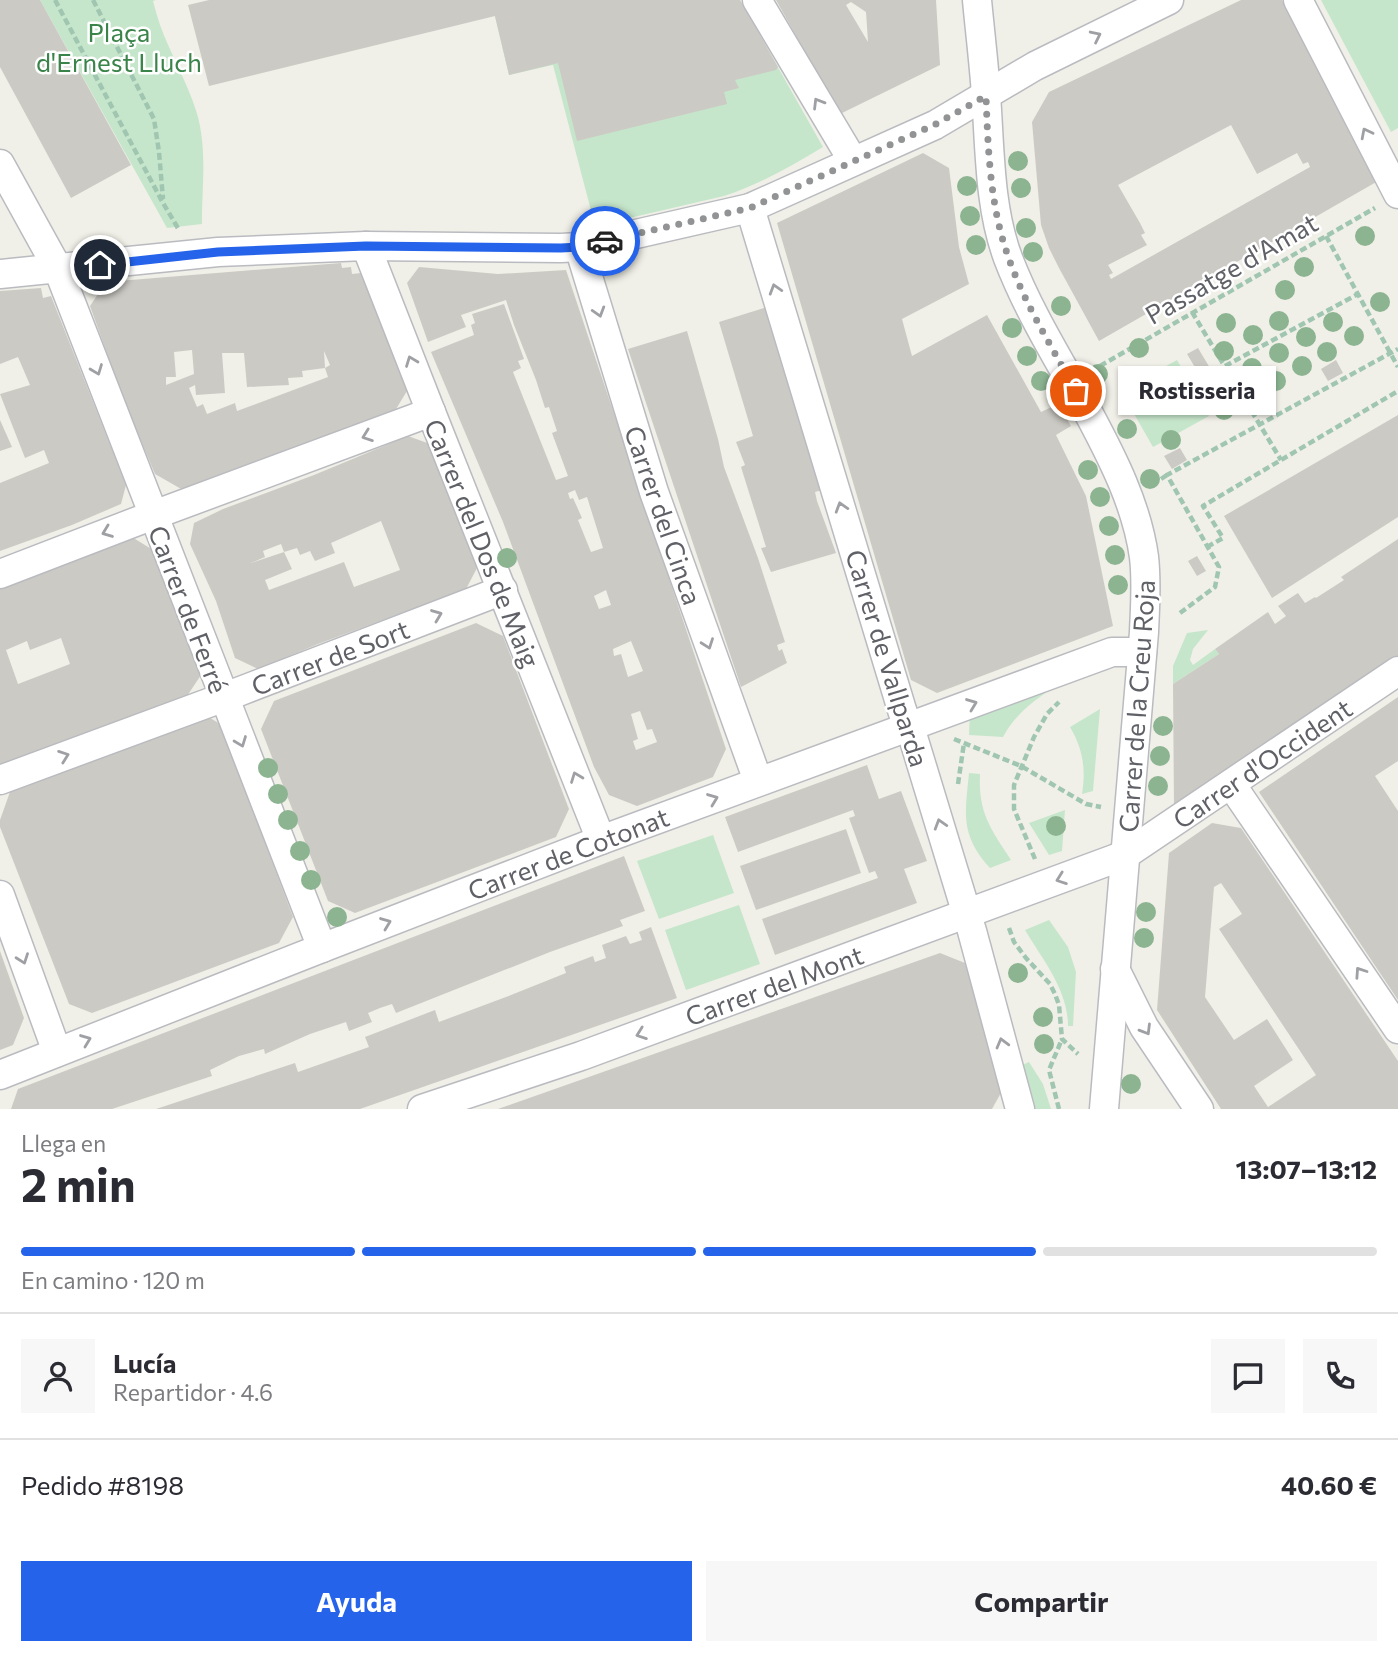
<!DOCTYPE html>
<html lang="es">
<head>
<meta charset="utf-8">
<style>
	body { margin:0; font-family:Commissioner,sans-serif; background:#f7f7f7; color:#2b2b33; height:100vh; display:flex; flex-direction:column; font-size:26px; white-space:nowrap }
	* { box-sizing:border-box; margin:0 }
	p { font-size:23px; color:#7c7c81 }
	.icon { flex:none; width:38px; height:38px; fill:none; stroke:currentColor; stroke-width:2; stroke-linecap:round; stroke-linejoin:round }
	.map { position:relative; height:1109px; overflow:hidden }
	.sheet { display:flex; flex-direction:column; background:#fff; flex:1 }
	.sheet>* { flex:none }
	.pin { position:absolute; display:grid; place-items:center; width:60px; height:60px; color:#fff; margin:-30px; border:4px solid #fff; border-radius:50%; box-shadow:0 2px 7px #0007 }
	.courier { position:absolute; display:grid; place-items:center; width:70px; height:70px; margin:-35px; border:5px solid #2563eb; border-radius:50%; background:#fff; color:#222; box-shadow:0 2px 9px #0007 }
	.bubble { position:absolute; height:49px; border-radius:0px; background:#fff; box-shadow:0 2px 5px #0004; font-size:23px; font-weight:700; line-height:49px; text-align:center }
	.overview em { font-style:normal; font-weight:700 }
	.overview div { display:flex; flex-direction:column-reverse }
	.overview { display:flex; align-items:center; justify-content:space-between; height:119px; padding:0 21px }
	h1 { font-size:46px; font-weight:700; line-height:52px }
	.bar { display:grid; grid-template-columns:repeat(4,1fr); gap:10px 7px; align-content:center; height:84px; padding:0 21px }
	.bar i { height:9px; border-radius:5px; background:#e1e1e2 }
	.bar .selected { background:#2563eb }
	.bar p { grid-column:span 4 }
	.line { display:flex; align-items:center; gap:18px; padding:0 21px; border-top:2px solid #e1e1e2 }
	.line div { flex:1 }
	.round { display:grid; place-items:center; flex:none; width:74px; height:74px; border-radius:0px; background:#f7f7f7 }
	.button { display:flex; gap:14px; margin-top:auto; padding:14px 21px }
	.button a { flex:1; height:80px; border-radius:0px; background:#2563eb; color:#fff; font-size:28px; font-weight:700; line-height:80px; text-align:center }
	.button a+a { background:#f7f7f7; color:#2b2b33 }
	.map>svg:first-child { display:block }
	.green { fill:#c6e6cb }
	.building { fill:#cccac4; fill-rule:evenodd }
	.lines { fill:none; stroke-linecap:round; stroke-linejoin:round }
	.minor-casing { stroke:#babbc0; stroke-width:31 }
	.path { stroke:#a0c6b1; stroke-width:4.5; stroke-dasharray:7 3.5; stroke-linecap:butt }
	.minor { stroke:#fff; stroke-width:28 }
	.tree { fill:#8cb491 }
	.oneway { stroke:#9fa0a4 }
	.done { stroke:#929394; stroke-width:7; stroke-dasharray:0 12.6 }
	.route { stroke:#2563eb; stroke-width:9 }
	.labels { text-anchor:middle; dominant-baseline:central; stroke-width:5; stroke-linejoin:round; paint-order:stroke }
	.park-label { font-size:26px; fill:#3a8349; stroke:#fff }
	.street-label { font-size:26px; fill:#5f6167; stroke:#fff }
</style>
</head>
<body>
<div class="map">
<svg width="1398" height="1109" viewBox="0 0 1398 1109">
	<rect width="100%" height="100%" fill="#f0f0e8"/>
	<!-- green -->
	<g class="green">
		<path d="M 40,0 L 156,0 L 153,1 C 157,17 162,32 169,47 C 179,70 191,92 198,117 C 207,153 202,188 202,224 L 167,228 Z"/>
		<path d="M 491,0 L 740,0 L 823,147 C 791,166 759,185 724,196 L 595,226 L 553,65 L 509,75 Z"/>
		<polygon points="1321,0 1398,0 1398,128 1391,132"/>
		<polygon points="1177,360 1209,416 1153,447 1121,391"/>
		<polygon points="1208,630 1193,649 1190,660 1193,665 1215,649 1219,654 1173,684 1173,666 1187,633"/>
		<path d="M 1055,686 C 1034,701 1015,714 1003,737 L 969,735 L 970,710 Z"/>
		<path d="M 1100,709 L 1093,791 L 1082,794 C 1086,769 1083,749 1070,727 Z"/>
		<path d="M 969,773 L 980,774 C 978,813 991,829 1011,860 L 990,868 C 960,835 965,814 969,773 Z"/>
		<polygon points="1065,810 1062,851 1049,855 1029,823"/>
		<polygon points="713,835 734,893 659,919 637,861"/>
		<polygon points="739,905 760,964 686,990 665,930"/>
		<path d="M 1049,920 L 1068,947 L 1076,972 L 1073,1026 L 1068,1026 C 1068,990 1043,960 1025,930 Z"/>
		<polygon points="1029,1062 1043,1084 1051,1109 1031,1109 1018,1067"/>
	</g>
	<!-- building -->
	<g class="building">
		<polygon points="0,0 40,0 131,165 71,198 0,67"/>
		<polygon points="209,0 740,0 778,67 776,70 735,80 739,88 724,92 727,104 577,141 558,63 509,75 495,16 209,86 188,5"/>
		<path d="M 776,0 L 936,0 L 940,65 L 840,114 ZM 851,2 L 866,12 L 868,42 L 846,5 Z"/>
		<path d="M 1241,0 L 1282,0 L 1378,181 L 1099,341 L 1059,268 L 1049,248 L 1041,225 L 1032,122 L 1049,92 ZM 1231,125 L 1257,174 L 1297,153 L 1303,164 L 1308,162 L 1310,167 L 1111,279 L 1109,275 L 1113,273 L 1108,265 L 1147,245 L 1141,235 L 1145,233 L 1140,223 L 1118,185 Z"/>
		<polygon points="923,153 949,168 959,247 969,284 902,319 912,356 987,315 1041,412 1058,404 1071,426 1056,435 1086,496 1113,626 937,693 911,680 777,223"/>
		<path d="M 341,263 L 342,268 L 351,267 L 352,274 L 361,273 L 407,391 L 393,414 L 354,431 L 352,425 L 232,476 L 229,471 L 183,490 L 155,474 L 124,401 L 90,306 L 106,282 ZM 192,350 L 194,374 L 166,385 L 166,377 L 176,377 L 174,352 ZM 324,351 L 330,365 L 325,368 L 328,377 L 237,411 L 235,403 L 207,414 L 203,404 L 197,407 L 189,388 L 195,385 L 196,395 L 225,393 L 222,353 L 244,353 L 247,387 L 289,385 L 288,378 L 303,377 L 302,371 L 325,368 Z"/>
		<path d="M 419,267 L 498,274 L 566,270 L 726,749 L 713,777 L 637,806 L 609,795 L 594,767 L 503,522 L 431,352 L 474,335 L 471,325 L 475,323 L 472,314 L 504,304 L 524,359 L 518,361 L 521,368 L 513,372 L 556,480 L 568,476 L 552,433 L 557,431 L 549,407 L 545,408 L 536,380 L 514,325 L 506,300 L 461,315 L 466,327 L 428,342 L 407,283 ZM 575,490 L 579,500 L 587,497 L 603,548 L 591,552 L 578,520 L 582,518 L 573,498 L 570,499 L 568,493 ZM 606,590 L 611,605 L 599,609 L 594,596 ZM 631,641 L 643,671 L 628,677 L 621,654 L 614,656 L 613,649 ZM 640,711 L 647,730 L 652,729 L 657,742 L 636,750 L 633,741 L 638,739 L 631,714 Z"/>
		<polygon points="41,288 43,298 51,296 126,485 121,504 72,525 0,551 0,483 49,463 44,450 25,458 0,394 30,385 18,357 0,364 0,291"/>
		<polygon points="767,307 792,397 822,490 815,492 817,501 836,553 771,572 761,548 766,547 741,467 745,465 736,442 753,436 719,322"/>
		<polygon points="687,331 718,439 724,467 758,558 785,642 777,645 779,651 782,649 787,663 741,687 628,349"/>
		<polygon points="1198,348 1225,393 1214,399 1187,354"/>
		<polygon points="1336,360 1343,373 1328,381 1321,369"/>
		<polygon points="1398,415 1398,517 1272,598 1224,516"/>
		<polygon points="0,420 12,447 0,451"/>
		<path d="M 408,436 L 430,444 L 468,543 L 477,568 L 466,589 L 318,644 L 258,669 L 235,658 L 216,601 L 190,544 L 194,523 L 223,509 L 314,475 ZM 381,521 L 400,570 L 354,587 L 344,562 L 269,590 L 265,580 L 292,569 L 284,552 L 251,563 L 265,557 L 263,551 L 281,544 L 284,552 L 297,548 L 300,555 L 310,551 L 315,561 L 335,553 L 331,543 Z"/>
		<polygon points="1180,448 1187,460 1172,469 1164,456"/>
		<path d="M 127,534 L 153,550 L 201,675 L 187,696 L 138,717 L 0,768 L 0,584 ZM 61,638 L 70,664 L 18,684 L 6,650 L 27,641 L 30,650 Z"/>
		<polygon points="1398,539 1398,657 1174,809 1173,684 1219,654 1215,649 1268,612 1275,624 1286,616 1278,606 1298,593 1305,603 1315,597 1316,598 1344,580 1341,577"/>
		<polygon points="1197,556 1206,571 1197,576 1188,561"/>
		<polygon points="476,623 503,636 569,809 556,837 355,913 328,901 261,729 274,701"/>
		<polygon points="1398,697 1398,761 1375,776 1398,811 1398,1000 1259,792"/>
		<polygon points="207,716 220,724 293,917 279,943 92,1013 69,1004 0,827 0,820 11,789"/>
		<polygon points="867,765 879,799 901,791 927,861 904,869 917,903 775,955 762,919 878,878 875,871 869,873 849,818 855,816 853,810 738,852 725,817"/>
		<path d="M 1212,823 L 1241,828 L 1398,1061 L 1398,1109 L 1221,1109 L 1157,1010 L 1169,853 ZM 1221,883 L 1242,914 L 1219,929 L 1316,1075 L 1268,1107 L 1254,1086 L 1293,1060 L 1267,1019 L 1234,1040 L 1205,997 L 1214,887 Z"/>
		<polygon points="846,829 861,873 756,910 740,866"/>
		<polygon points="624,856 645,911 620,920 623,926 550,952 396,1013 392,1004 380,1008 368,1013 372,1022 349,1031 346,1022 310,1034 265,1054 264,1049 239,1056 210,1070 212,1076 112,1109 11,1109 18,1089"/>
		<polygon points="651,927 677,998 360,1109 156,1109 295,1063 298,1072 369,1047 365,1037 435,1010 439,1022 511,995 566,973 564,967 593,956 595,962 606,958 602,945 626,936 630,944 642,940 639,932"/>
		<polygon points="0,951 24,1018 13,1045 0,1050"/>
		<polygon points="940,953 965,963 1002,1091 992,1109 498,1109"/>
	</g>
	<g class="lines">
		<!-- minor casing -->
		<g class="minor-casing">
			<g id="minor">
				<polyline points="757,0 853,161"/>
				<path d="M 977,0 C 980,32 984,64 986,95 C 990,149 989,207 1008,258 C 1029,313 1061,363 1089,414 C 1113,459 1137,506 1144,557 C 1147,582 1145,607 1144,632 L 1104,1109"/>
				<polyline points="1298,0 1398,194"/>
				<polyline points="0,164 58,269 322,948"/>
				<polyline points="750,208 902,710 908,728 913,737 972,931 1020,1109"/>
				<polyline points="366,246 431,412 601,840"/>
				<polyline points="579,247 654,492 758,781"/>
				<polyline points="0,274 218,252 366,246 561,248 579,247 750,208 935,125 1035,66 1169,0"/>
				<polyline points="0,574 143,519 431,412"/>
				<polyline points="0,780 238,692 503,590"/>
				<polyline points="1231,784 1398,1029"/>
				<polyline points="0,895 57,1052"/>
				<polyline points="1115,969 1144,1027 1199,1109"/>
				<polyline points="0,1075 322,948 601,840 1112,652 1142,652"/>
				<polyline points="422,1109 581,1056 1125,855 1398,671"/>
			</g>
		</g>
		<!-- path -->
		<g class="path">
			<polyline points="55,0 163,203 179,230"/>
			<polyline points="93,0 154,119 159,152 163,199"/>
			<polyline points="1326,236 1398,367"/>
			<polyline points="1192,312 1281,460"/>
			<polyline points="1100,366 1375,208"/>
			<polyline points="1225,366 1358,294"/>
			<polyline points="1161,479 1167,475"/>
			<polyline points="1207,547 1223,538 1203,506 1398,391"/>
			<polyline points="1180,613 1215,587 1219,567 1167,475 1398,349"/>
			<polyline points="954,739 1021,766 1086,804 1101,807"/>
			<polyline points="958,784 964,743"/>
			<polyline points="1035,859 1014,809 1014,785 1034,737 1047,714 1059,702"/>
			<polyline points="1009,928 1014,942 1026,958 1050,984 1055,994 1059,1005 1062,1039 1078,1054"/>
			<polyline points="1059,1109 1049,1070 1062,1039"/>
		</g>
		<!-- minor -->
		<use href="#minor" class="minor"/>
	</g>
	<!-- trees -->
	<g class="tree">
		<circle cx="1018" cy="161" r="10"/>
		<circle cx="967" cy="186" r="10"/>
		<circle cx="1021" cy="188" r="10"/>
		<circle cx="970" cy="216" r="10"/>
		<circle cx="1026" cy="228" r="10"/>
		<circle cx="1365" cy="236" r="10"/>
		<circle cx="976" cy="245" r="10"/>
		<circle cx="1033" cy="252" r="10"/>
		<circle cx="1304" cy="267" r="10"/>
		<circle cx="1285" cy="290" r="10"/>
		<circle cx="1380" cy="302" r="10"/>
		<circle cx="1061" cy="306" r="10"/>
		<circle cx="1279" cy="321" r="10"/>
		<circle cx="1333" cy="322" r="10"/>
		<circle cx="1226" cy="323" r="10"/>
		<circle cx="1012" cy="328" r="10"/>
		<circle cx="1253" cy="335" r="10"/>
		<circle cx="1354" cy="336" r="10"/>
		<circle cx="1306" cy="337" r="10"/>
		<circle cx="1139" cy="348" r="10"/>
		<circle cx="1224" cy="351" r="10"/>
		<circle cx="1327" cy="352" r="10"/>
		<circle cx="1279" cy="353" r="10"/>
		<circle cx="1027" cy="356" r="10"/>
		<circle cx="1302" cy="366" r="10"/>
		<circle cx="1252" cy="368" r="10"/>
		<circle cx="1098" cy="374" r="10"/>
		<circle cx="1041" cy="381" r="10"/>
		<circle cx="1276" cy="381" r="10"/>
		<circle cx="1249" cy="396" r="10"/>
		<circle cx="1147" cy="405" r="10"/>
		<circle cx="1224" cy="410" r="10"/>
		<circle cx="1127" cy="429" r="10"/>
		<circle cx="1171" cy="440" r="10"/>
		<circle cx="1088" cy="470" r="10"/>
		<circle cx="1150" cy="479" r="10"/>
		<circle cx="1100" cy="497" r="10"/>
		<circle cx="1109" cy="526" r="10"/>
		<circle cx="1115" cy="555" r="10"/>
		<circle cx="507" cy="558" r="10"/>
		<circle cx="1118" cy="585" r="10"/>
		<circle cx="1163" cy="726" r="10"/>
		<circle cx="1160" cy="756" r="10"/>
		<circle cx="268" cy="768" r="10"/>
		<circle cx="1158" cy="786" r="10"/>
		<circle cx="278" cy="794" r="10"/>
		<circle cx="288" cy="820" r="10"/>
		<circle cx="1056" cy="826" r="10"/>
		<circle cx="300" cy="851" r="10"/>
		<circle cx="311" cy="880" r="10"/>
		<circle cx="1146" cy="912" r="10"/>
		<circle cx="337" cy="917" r="10"/>
		<circle cx="1144" cy="938" r="10"/>
		<circle cx="1018" cy="973" r="10"/>
		<circle cx="1043" cy="1017" r="10"/>
		<circle cx="1044" cy="1044" r="10"/>
		<circle cx="1131" cy="1084" r="10"/>
	</g>
	<!-- one-way arrows -->
	<defs><path id="oneway-chevron" d="M-2-3.5L2.5 0L-2 3.5" fill="none" stroke-width="1.6" stroke-linecap="round" stroke-linejoin="round" transform="scale(1.75)"/></defs>
	<g class="oneway">
		<use href="#oneway-chevron" transform="translate(1096 36) rotate(-26)"/>
		<use href="#oneway-chevron" transform="translate(818 103) rotate(-121)"/>
		<use href="#oneway-chevron" transform="translate(1366 133) rotate(-117)"/>
		<use href="#oneway-chevron" transform="translate(775 289) rotate(-107)"/>
		<use href="#oneway-chevron" transform="translate(599 312) rotate(73)"/>
		<use href="#oneway-chevron" transform="translate(411 361) rotate(-111)"/>
		<use href="#oneway-chevron" transform="translate(97 370) rotate(69)"/>
		<use href="#oneway-chevron" transform="translate(367 436) rotate(160)"/>
		<use href="#oneway-chevron" transform="translate(841 507) rotate(-107)"/>
		<use href="#oneway-chevron" transform="translate(107 532) rotate(159)"/>
		<use href="#oneway-chevron" transform="translate(437 615) rotate(-21)"/>
		<use href="#oneway-chevron" transform="translate(708 644) rotate(70)"/>
		<use href="#oneway-chevron" transform="translate(972 704) rotate(-21)"/>
		<use href="#oneway-chevron" transform="translate(241 742) rotate(69)"/>
		<use href="#oneway-chevron" transform="translate(64 756) rotate(-20)"/>
		<use href="#oneway-chevron" transform="translate(576 777) rotate(-111)"/>
		<use href="#oneway-chevron" transform="translate(713 799) rotate(-21)"/>
		<use href="#oneway-chevron" transform="translate(940 824) rotate(-107)"/>
		<use href="#oneway-chevron" transform="translate(1061 879) rotate(160)"/>
		<use href="#oneway-chevron" transform="translate(386 923) rotate(-21)"/>
		<use href="#oneway-chevron" transform="translate(23 959) rotate(70)"/>
		<use href="#oneway-chevron" transform="translate(1360 972) rotate(-124)"/>
		<use href="#oneway-chevron" transform="translate(1146 1030) rotate(59)"/>
		<use href="#oneway-chevron" transform="translate(641 1034) rotate(160)"/>
		<use href="#oneway-chevron" transform="translate(86 1040) rotate(-21)"/>
		<use href="#oneway-chevron" transform="translate(1002 1043) rotate(-105)"/>
	</g>
	<g class="lines">
		<!-- done -->
		<path class="done" d="M 605,241 L 750,208 L 934,125 L 986,96 C 988,149 990,206 1008,256 C 1024,303 1052,347 1076,391"/>
		<!-- route -->
		<polyline class="route" points="100,265 218,252 366,246 561,248 579,247 605,241"/>
	</g>
	<g class="labels">
		<!-- park labels -->
		<g class="park-label">
			<text x="119" y="31">Plaça<tspan x="119" dy="30">d'Ernest Lluch</tspan></text>
		</g>
		<!-- street labels -->
		<g class="street-label">
			<text transform="translate(1231 268) rotate(-30)">Passatge d'Amat</text>
			<text transform="translate(664 515) rotate(71)">Carrer del Cinca</text>
			<text transform="translate(483 543) rotate(68)">Carrer del Dos de Maig</text>
			<text transform="translate(189 609) rotate(69)">Carrer de Ferré</text>
			<text transform="translate(330 657) rotate(-21)">Carrer de Sort</text>
			<text transform="translate(888 658) rotate(73)">Carrer de Vallparda</text>
			<text transform="translate(1136 706) rotate(-86)">Carrer de la Creu Roja</text>
			<text transform="translate(1262 763) rotate(-34)">Carrer d'Occident</text>
			<text transform="translate(568 853) rotate(-21)">Carrer de Cotonat</text>
			<text transform="translate(774 985) rotate(-20)">Carrer del Mont</text>
		</g>
	</g>
</svg>
<div class="pin" style="left:1076px;top:391px;background:#ea580c"><svg class="icon" aria-label="bag" viewBox="0 0 24 24"><path d="M5 8h14l-1 12H6zM9 8a3 3 0 0 1 6 0"/></svg></div>
<div class="pin" style="left:100px;top:265px;background:#1f2937"><svg class="icon" aria-label="home" viewBox="0 0 24 24"><path d="M3 11l9-7 9 7M6 9v11h12V9"/></svg></div>
<div class="courier" style="left:605px;top:241px"><svg class="icon" aria-label="car" viewBox="0 0 24 24"><path d="M5 17H2v-5l4-1 3-4h7l3 4 3 1v5h-3M9 17h6M6 11h13"/><circle cx="7" cy="17" r="2"/><circle cx="17" cy="17" r="2"/></svg></div>
<div class="bubble" style="left:1118px;top:366px;width:158px">Rostisseria</div>
</div>
<section class="sheet">
<div class="overview"><div><h1>2 min</h1><p>Llega en</p></div><em>13:07–13:12</em></div>
<div class="bar"><i class="selected"></i><i class="selected"></i><i class="selected"></i><i></i><p>En camino · 120 m</p></div>
<div class="line" style="height:126px"><a class="round"><svg class="icon" aria-label="person" viewBox="0 0 24 24"><circle cx="12" cy="8" r="4"/><path d="M4 21q1-7 8-7t8 7"/></svg></a><div><b>Lucía</b><p>Repartidor · 4.6</p></div><a class="round"><svg class="icon" aria-label="chat" viewBox="0 0 24 24"><path d="M4 5h16v11H9l-5 4z"/></svg></a><a class="round"><svg class="icon" aria-label="phone" viewBox="0 0 24 24"><path d="M5 4h4l2 5-3 2q2 4 5 5l2-3 5 2v4C11 20 4 13 5 4z"/></svg></a></div>
<div class="line" style="height:91px"><div>Pedido #8198</div><b>40.60 €</b></div>
<div class="button"><a>Ayuda</a><a>Compartir</a></div>
</section>
</body>
</html>
